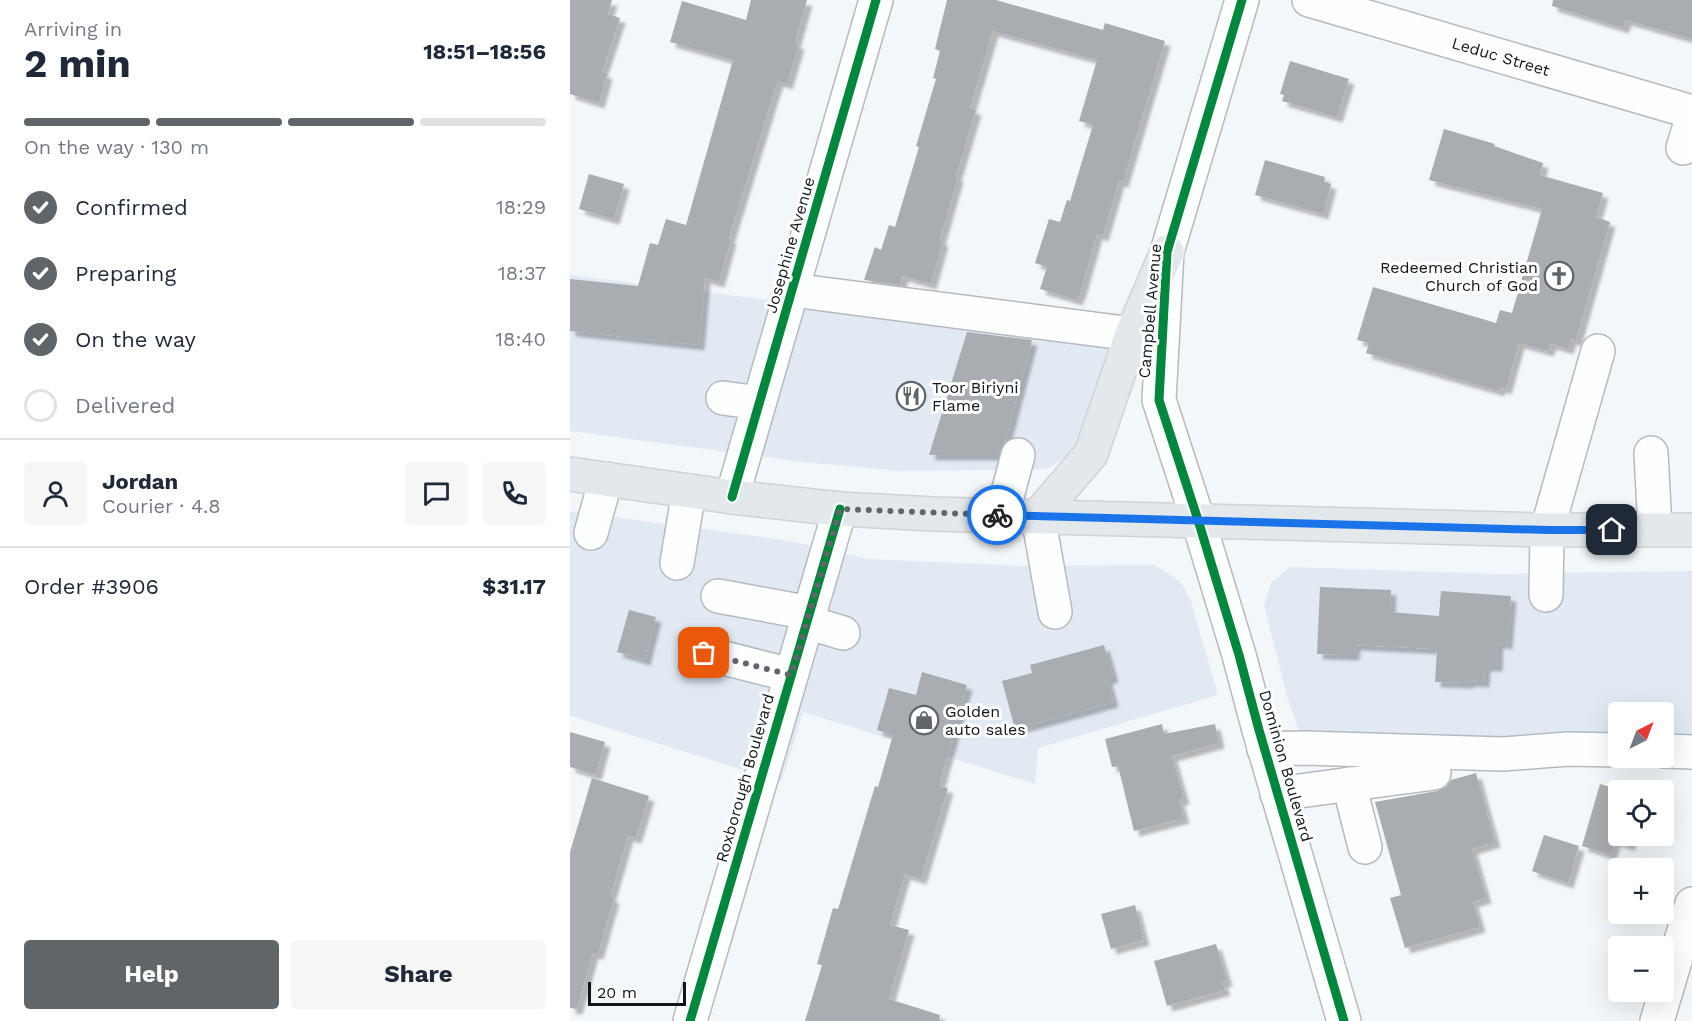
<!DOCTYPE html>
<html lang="en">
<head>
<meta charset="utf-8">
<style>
	body { margin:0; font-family:"Work Sans",sans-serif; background:#f6f6f7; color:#1f2937; height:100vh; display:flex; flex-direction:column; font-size:22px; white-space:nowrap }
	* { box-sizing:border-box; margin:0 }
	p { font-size:20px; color:#747a83 }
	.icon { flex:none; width:33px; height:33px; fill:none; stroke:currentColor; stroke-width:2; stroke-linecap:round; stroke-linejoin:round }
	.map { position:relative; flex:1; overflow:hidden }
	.drawer { display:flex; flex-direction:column; background:#fff; width:570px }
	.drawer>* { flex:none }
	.needle { width:39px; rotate:42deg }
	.tools { position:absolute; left:1038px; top:702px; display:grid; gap:12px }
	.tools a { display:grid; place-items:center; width:66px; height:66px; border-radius:6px; background:#fff; box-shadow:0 6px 24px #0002; font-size:30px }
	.scale { position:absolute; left:18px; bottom:15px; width:98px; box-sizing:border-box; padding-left:6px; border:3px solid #10161b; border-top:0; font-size:16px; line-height:21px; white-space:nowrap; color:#10161b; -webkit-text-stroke:4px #fff; paint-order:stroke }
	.pin { position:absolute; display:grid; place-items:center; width:51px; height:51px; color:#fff; margin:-26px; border-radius:12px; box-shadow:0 3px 9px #0006 }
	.courier { position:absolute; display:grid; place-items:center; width:60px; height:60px; margin:-30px; border:4px solid #1a73e8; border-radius:50%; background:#fff; color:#222; box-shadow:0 2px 8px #0007 }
	.overview em { font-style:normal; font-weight:700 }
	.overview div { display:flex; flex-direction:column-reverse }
	.overview { display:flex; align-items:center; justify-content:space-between; height:102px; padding:0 24px }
	h1 { font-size:39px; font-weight:700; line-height:45px }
	.bar { display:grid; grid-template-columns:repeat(4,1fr); gap:9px 6px; align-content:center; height:72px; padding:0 24px }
	.bar i { height:8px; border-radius:4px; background:#e0e1e3 }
	.bar .selected { background:#606569 }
	.bar p { grid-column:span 4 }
	.line { display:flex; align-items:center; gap:15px; padding:0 24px; border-top:2px solid #e0e1e3 }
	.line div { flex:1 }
	.round { display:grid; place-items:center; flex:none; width:63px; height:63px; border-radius:6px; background:#f6f6f7 }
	ol { padding:0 24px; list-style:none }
	li { display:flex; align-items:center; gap:18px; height:66px }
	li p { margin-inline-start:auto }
	li .icon { padding:6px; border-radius:50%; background:#606569; color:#fff; stroke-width:4 }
	li:last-child { color:#747a83 }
	li i { width:33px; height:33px; border:3px solid #e0e1e3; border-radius:50% }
	.cta { display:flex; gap:12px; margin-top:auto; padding:12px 24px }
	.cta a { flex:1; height:69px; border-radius:6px; background:#606569; color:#fff; font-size:24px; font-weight:700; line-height:69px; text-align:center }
	.cta a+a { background:#f6f6f7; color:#1f2937 }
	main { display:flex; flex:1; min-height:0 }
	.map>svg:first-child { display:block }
	.built { fill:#e1eaf3 }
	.building { fill:#a9acb0; filter:url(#shadow) }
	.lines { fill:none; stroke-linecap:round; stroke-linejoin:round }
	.minor-casing { stroke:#b6babf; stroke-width:36 }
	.major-casing { stroke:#d0d2d4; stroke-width:36 }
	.minor { stroke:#fdfefe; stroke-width:33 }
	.major { stroke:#e2e8eb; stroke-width:33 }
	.cycleway-casing { stroke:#fff; stroke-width:13 }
	.cycleway { stroke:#00873e; stroke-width:9 }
	.done { stroke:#606569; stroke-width:6; stroke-dasharray:0 10.8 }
	.route { stroke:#1a73e8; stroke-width:8 }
	.labels { text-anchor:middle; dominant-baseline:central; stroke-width:6; stroke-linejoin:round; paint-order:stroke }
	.street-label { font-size:16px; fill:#10161b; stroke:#fff }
	.poi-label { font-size:16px; fill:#10161b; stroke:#fff; text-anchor:start }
</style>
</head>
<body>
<main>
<section class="drawer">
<div class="overview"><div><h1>2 min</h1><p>Arriving in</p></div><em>18:51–18:56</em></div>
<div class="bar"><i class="selected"></i><i class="selected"></i><i class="selected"></i><i></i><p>On the way · 130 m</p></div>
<ol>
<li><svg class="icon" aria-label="check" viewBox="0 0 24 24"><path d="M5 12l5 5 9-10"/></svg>Confirmed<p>18:29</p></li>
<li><svg class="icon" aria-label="check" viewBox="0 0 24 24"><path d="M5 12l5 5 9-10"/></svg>Preparing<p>18:37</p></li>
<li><svg class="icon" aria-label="check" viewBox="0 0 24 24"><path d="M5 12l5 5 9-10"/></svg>On the way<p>18:40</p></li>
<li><i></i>Delivered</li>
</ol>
<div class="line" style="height:108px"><a class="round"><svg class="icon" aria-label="person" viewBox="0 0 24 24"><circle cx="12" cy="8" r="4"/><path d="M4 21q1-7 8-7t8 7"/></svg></a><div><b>Jordan</b><p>Courier · 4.8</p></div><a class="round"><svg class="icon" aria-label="chat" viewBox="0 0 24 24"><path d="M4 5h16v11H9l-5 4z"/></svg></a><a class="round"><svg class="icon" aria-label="phone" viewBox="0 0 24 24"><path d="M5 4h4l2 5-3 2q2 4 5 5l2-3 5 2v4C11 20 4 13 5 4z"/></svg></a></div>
<div class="line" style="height:78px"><div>Order #3906</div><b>$31.17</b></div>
<div class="cta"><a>Help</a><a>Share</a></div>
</section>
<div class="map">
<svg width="1122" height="1021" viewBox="0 0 1122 1021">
	<defs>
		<filter id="shadow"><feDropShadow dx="5.5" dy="5.5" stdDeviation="1.5" flood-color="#0004"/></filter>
	</defs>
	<rect width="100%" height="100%" fill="#f4f7fa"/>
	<!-- built -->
	<g class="built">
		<polygon points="0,275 197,300 204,283 552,314 512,440 498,456 477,469 329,471 233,462 0,431"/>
		<polygon points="0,511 215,540 298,559 455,566 585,565 611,582 621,601 648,695 468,748 465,784 233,712 212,782 0,716"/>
		<polygon points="720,567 929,574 1122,571 1122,757 1094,756 1094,712 1048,712 1048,756 736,752 717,696 694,606 701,583"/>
	</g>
	<!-- building -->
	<g class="building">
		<polygon points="0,0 42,0 38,14 50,18 32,72 37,74 29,103 0,94"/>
		<polygon points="181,0 237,0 225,43 229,44 217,84 208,81 203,96 159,238 161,239 149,282 135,278 129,345 0,331 0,279 68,286 80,243 88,245 96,219 116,225 163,60 100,42 112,1 176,20"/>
		<polygon points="377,0 426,0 533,30 535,23 595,41 553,182 549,181 533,236 527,234 510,294 509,294 507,300 470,289 477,267 465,263 479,219 490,222 497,200 500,201 523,125 509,121 527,60 423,31 400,108 406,110 386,176 388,177 370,240 373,241 361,284 333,276 330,285 294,280 305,247 311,250 319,225 325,227 349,147 346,146 366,79 363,78 370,51 365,49"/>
		<polygon points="983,0 1122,0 1122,39 1056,20 1053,28 982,6"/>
		<polygon points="720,61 779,79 767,117 712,101 714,95 710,94"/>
		<polygon points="874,129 925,144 924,146 973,163 970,175 1033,193 1026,217 1040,222 1006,341 1001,339 998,349 981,344 978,351 949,343 936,389 930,387 929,391 796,353 799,343 787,340 803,287 926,323 930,310 942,313 972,209 859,180"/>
		<polygon points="695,160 755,177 754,182 761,184 753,214 685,195"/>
		<polygon points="19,174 54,184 44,219 9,209"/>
		<polygon points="397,332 462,340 435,442 429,455 359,455"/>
		<polygon points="750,587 821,590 820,612 869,616 871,591 941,596 937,644 928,643 927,666 915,666 914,682 898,681 898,683 865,682 867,649 785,645 784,655 747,654"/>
		<polygon points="59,610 86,617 75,660 47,652"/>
		<polygon points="534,645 543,677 537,679 543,702 445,729 432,681 462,673 460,665"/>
		<polygon points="352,672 397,685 369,786 378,788 351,879 335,874 320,925 339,930 319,999 370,1015 369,1021 235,1021 252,965 247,964 263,908 268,909 305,786 308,787 323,735 307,730 319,688 346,695"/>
		<polygon points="592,724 594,734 645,724 649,743 602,756 614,799 609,800 614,818 564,831 548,766 542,767 535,739"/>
		<polygon points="0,732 35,742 26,775 0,767"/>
		<polygon points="906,773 925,842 902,849 916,898 903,902 910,927 835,948 820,898 831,895 805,802 867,791 876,787 881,780"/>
		<polygon points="22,778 79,796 66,838 58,836 40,897 44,898 28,954 23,953 7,1009 0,1008 0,852"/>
		<polygon points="1030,784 1051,790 1048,790 1048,836 1062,836 1059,845 1045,841 1041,855 1012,846"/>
		<polygon points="974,835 1009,846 998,883 962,871"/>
		<polygon points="565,905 574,940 541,949 531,914"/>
		<polygon points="646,944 657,981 652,982 655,990 597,1006 584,961"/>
	</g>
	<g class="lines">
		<!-- minor casing -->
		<g class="minor-casing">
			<g id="minor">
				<polyline points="672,0 597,252 589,400 628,520 669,655 689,730 774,1021"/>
				<path id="s1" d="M 739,0 L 1122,112"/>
				<polyline points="1113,148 1122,119"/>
				<polyline points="222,290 562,334"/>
				<polyline points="153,398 189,403"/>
				<polyline points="1081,453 1085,529"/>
				<polyline points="162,497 306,0"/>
				<polyline points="432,515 448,455"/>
				<polyline points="468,516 485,612"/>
				<polyline points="21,533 36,479"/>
				<polyline points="107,563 119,491"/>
				<polyline points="976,595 977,530 1028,351"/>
				<polyline points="148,596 240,613"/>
				<polyline points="237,622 273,633"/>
				<polyline points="134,653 221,675"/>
				<polyline points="694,749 734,748 933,754 998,749 1048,750"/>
				<polyline points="1094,751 1122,752"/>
				<polyline points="779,784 795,847"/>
				<polyline points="707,794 864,773"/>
				<polyline points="120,1021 270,509"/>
				<polyline points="1087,1021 1122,904"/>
			</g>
		</g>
		<!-- major casing -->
		<g class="major-casing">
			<g id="major">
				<polyline points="0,474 162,497 270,509 364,514 977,530 1122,530"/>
				<polyline points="468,516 521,454 562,334 597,252"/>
			</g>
		</g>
		<!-- minor -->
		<use href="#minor" class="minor"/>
		<!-- major -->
		<use href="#major" class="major"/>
		<!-- cycleway casing -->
		<g class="cycleway-casing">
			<g id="cycleway">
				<polyline points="672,0 597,252 589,400 628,520 669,655 689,730 774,1021"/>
				<polyline points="162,497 306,0"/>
				<polyline points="120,1021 270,509"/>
			</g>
		</g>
		<!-- cycleway -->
		<use href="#cycleway" class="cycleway"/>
	</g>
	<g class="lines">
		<!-- done -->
		<polyline class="done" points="134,653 221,675 270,509 427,515"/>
		<!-- route -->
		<polyline class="route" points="427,515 977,530 1042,530"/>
	</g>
	<!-- icons -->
	<defs>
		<g id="church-ring" transform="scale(1.5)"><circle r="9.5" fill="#fff" stroke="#606569" stroke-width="1.5"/><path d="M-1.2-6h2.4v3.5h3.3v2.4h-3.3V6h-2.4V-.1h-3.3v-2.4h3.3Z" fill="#606569"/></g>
		<g id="restaurant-ring" transform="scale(1.5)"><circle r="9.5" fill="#fff" stroke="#606569" stroke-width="1.5"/><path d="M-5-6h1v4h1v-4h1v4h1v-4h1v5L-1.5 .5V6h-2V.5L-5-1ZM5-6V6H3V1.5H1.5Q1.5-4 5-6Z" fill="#606569"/></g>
		<g id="shop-ring" transform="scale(1.5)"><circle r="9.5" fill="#fff" stroke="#606569" stroke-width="1.5"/><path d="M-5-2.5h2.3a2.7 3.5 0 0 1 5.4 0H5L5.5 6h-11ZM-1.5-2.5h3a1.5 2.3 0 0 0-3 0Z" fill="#606569"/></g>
	</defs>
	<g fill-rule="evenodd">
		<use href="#church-ring" x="989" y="276"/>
		<use href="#restaurant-ring" x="341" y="396"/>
		<use href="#shop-ring" x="354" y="720"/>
	</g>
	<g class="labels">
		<!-- street labels -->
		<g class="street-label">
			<text stroke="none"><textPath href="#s1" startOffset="200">Leduc Street</textPath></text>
			<text transform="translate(220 245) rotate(-74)">Josephine Avenue</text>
			<text transform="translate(580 311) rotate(-85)">Campbell Avenue</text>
			<text transform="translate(716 766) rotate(74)">Dominion Boulevard</text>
			<text transform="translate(175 778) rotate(-74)">Roxborough Boulevard</text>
		</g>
		<!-- poi labels -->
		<g class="poi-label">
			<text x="968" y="267" text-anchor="end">Redeemed Christian<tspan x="968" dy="18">Church of God</tspan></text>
			<text x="362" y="387">Toor Biriyni<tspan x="362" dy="18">Flame</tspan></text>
			<text x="375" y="711">Golden<tspan x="375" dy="18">auto sales</tspan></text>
		</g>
	</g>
</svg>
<div class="tools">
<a><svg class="needle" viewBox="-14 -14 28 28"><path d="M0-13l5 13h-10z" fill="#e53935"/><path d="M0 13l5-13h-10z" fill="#747a83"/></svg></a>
<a><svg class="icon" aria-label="locate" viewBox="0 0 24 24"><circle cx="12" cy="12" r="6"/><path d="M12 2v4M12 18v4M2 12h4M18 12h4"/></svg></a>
<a>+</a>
<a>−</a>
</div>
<div class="scale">20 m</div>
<div class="pin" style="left:134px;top:653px;background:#ea580c"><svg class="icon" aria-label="bag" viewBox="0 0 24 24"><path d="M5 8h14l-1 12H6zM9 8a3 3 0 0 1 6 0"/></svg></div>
<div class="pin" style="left:1042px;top:530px;background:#1f2937"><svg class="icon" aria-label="home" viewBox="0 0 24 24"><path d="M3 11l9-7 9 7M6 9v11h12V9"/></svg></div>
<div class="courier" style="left:427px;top:515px"><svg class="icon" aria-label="bike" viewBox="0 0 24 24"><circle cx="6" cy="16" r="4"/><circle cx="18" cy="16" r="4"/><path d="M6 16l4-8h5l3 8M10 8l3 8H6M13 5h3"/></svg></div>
</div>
</main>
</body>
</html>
